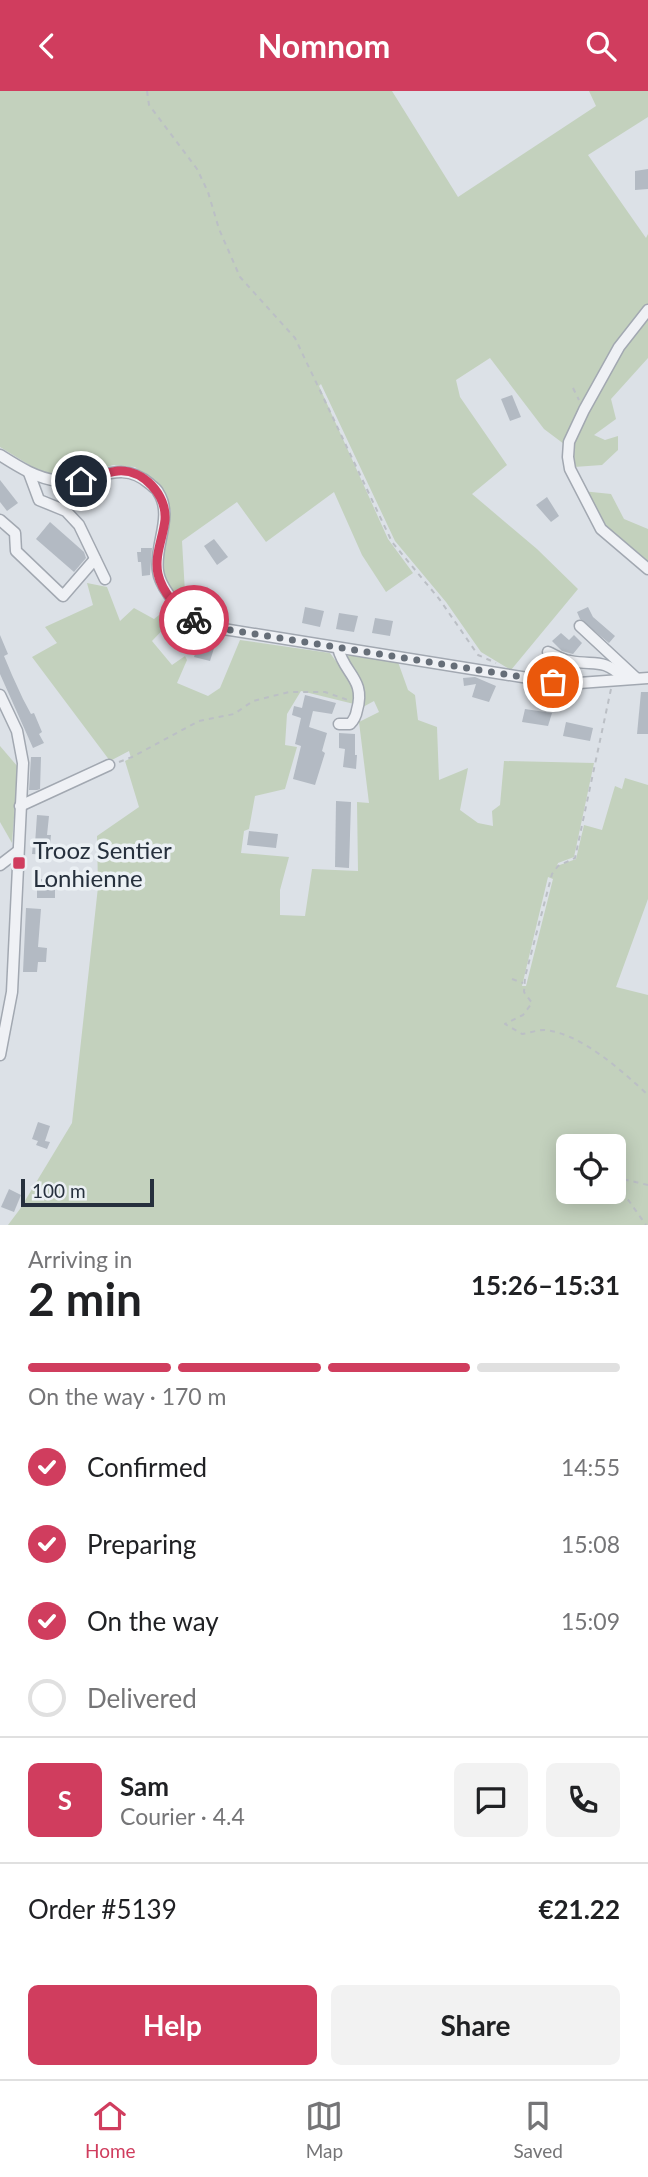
<!DOCTYPE html>
<html lang="en">
<head>
<meta charset="utf-8">
<style>
	body { margin:0; font-family:Lato,sans-serif; background:#f2f2f2; color:#202124; height:100vh; display:flex; flex-direction:column; font-size:26px; white-space:nowrap }
	* { box-sizing:border-box; margin:0 }
	p { font-size:23px; color:#757577 }
	.icon { flex:none; width:38px; height:38px; fill:none; stroke:currentColor; stroke-width:2; stroke-linecap:round; stroke-linejoin:round }
	.map { position:relative; height:1134px; overflow:hidden }
	.details { display:flex; flex-direction:column; background:#fff; flex:1 }
	.details>* { flex:none }
	.controls { position:absolute; left:556px; top:1043px; display:grid; gap:14px }
	.controls a { display:grid; place-items:center; width:70px; height:70px; border-radius:10px; background:#fff; box-shadow:0 4px 18px #0003; font-size:35px }
	.scale { position:absolute; left:21px; bottom:18px; width:133px; box-sizing:border-box; padding-left:7px; border:4px solid #26303d; border-top:0; font-size:19px; line-height:24px; white-space:nowrap; color:#26303d; -webkit-text-stroke:5px #ebf0f4; paint-order:stroke }
	.pin { position:absolute; display:grid; place-items:center; width:60px; height:60px; color:#fff; margin:-30px; border:4px solid #fff; border-radius:50%; box-shadow:0 2px 7px #0007 }
	.courier { position:absolute; display:grid; place-items:center; width:70px; height:70px; margin:-35px; border:5px solid #d03d5e; border-radius:50%; background:#fff; color:#222; box-shadow:0 2px 9px #0007 }
	.headline em { font-style:normal; font-weight:700 }
	.headline div { display:flex; flex-direction:column-reverse }
	.headline { display:flex; align-items:center; justify-content:space-between; height:119px; padding:0 28px }
	h1 { font-size:46px; font-weight:700; line-height:52px }
	.bar { display:grid; grid-template-columns:repeat(4,1fr); gap:10px 7px; align-content:center; height:84px; padding:0 28px }
	.bar i { height:9px; border-radius:5px; background:#e0e0e0 }
	.bar .active { background:#d03d5e }
	.bar p { grid-column:span 4 }
	.line { display:flex; align-items:center; gap:18px; padding:0 28px; border-top:2px solid #e0e0e0 }
	.line div { flex:1 }
	.round { display:grid; place-items:center; flex:none; width:74px; height:74px; border-radius:10px; background:#f2f2f2 }
	ol { padding:0 28px; list-style:none }
	li { display:flex; align-items:center; gap:21px; height:77px }
	li p { margin-inline-start:auto }
	li .icon { padding:7px; border-radius:50%; background:#d03d5e; color:#fff; stroke-width:4 }
	li:last-child { color:#757577 }
	li i { width:38px; height:38px; border:4px solid #e0e0e0; border-radius:50% }
	.cta { display:flex; gap:14px; margin-top:auto; padding:14px 28px }
	.cta a { flex:1; height:80px; border-radius:10px; background:#d03d5e; color:#fff; font-size:28px; font-weight:700; line-height:80px; text-align:center }
	.cta a+a { background:#f2f2f2; color:#202124 }
	header { display:flex; justify-content:space-between; align-items:center; height:91px; padding:0 28px; background:#d03d5e; color:#fff; font-size:32px; font-weight:700 }
	.tabs { display:flex; justify-content:space-around; align-items:center; height:98px; border-top:2px solid #e0e0e0; background:#fff; font-size:19px; color:#757577 }
	.tabs a { display:grid; justify-items:center; gap:4px }
	.tabs .active { color:#d03d5e }
	.map>svg:first-child { display:block }
	.green { fill:#c3d1bd; fill-rule:evenodd }
	.building { fill:#b3bac3 }
	.lines { fill:none; stroke-linecap:round; stroke-linejoin:round }
	.minor-casing { stroke:#a2a8b1; stroke-width:13 }
	.path { stroke:#bbbfc5; stroke-width:2; stroke-dasharray:5 5; stroke-linecap:butt }
	.minor { stroke:#eff1f5; stroke-width:10 }
	.done { stroke:#666e78; stroke-width:7; stroke-dasharray:0 12.6 }
	.route { stroke:#d03d5e; stroke-width:9 }
	.poi-dot { fill:#d03d5e; stroke:#ebf0f4; stroke-width:2.5 }
	.labels { text-anchor:middle; dominant-baseline:central; stroke-width:7; stroke-linejoin:round; paint-order:stroke }
	.poi-label { font-size:24px; fill:#26303d; stroke:#ebf0f4; text-anchor:start }
</style>
</head>
<body>
<header><svg class="icon" aria-label="back" viewBox="0 0 24 24"><path d="M15 5l-7 7 7 7"/></svg>Nomnom<svg class="icon" aria-label="search" viewBox="0 0 24 24"><circle cx="10" cy="10" r="6"/><path d="M15 15l6 6"/></svg></header>
<div class="map">
<svg width="648" height="1134" viewBox="0 0 648 1134">
	<rect width="100%" height="100%" fill="#dce1e7"/>
	<!-- green -->
	<g class="green">
		<polygon points="0,0 392,0 458,106 596,15 589,0 648,0 648,26 588,64 646,147 648,143 648,267 611,308 616,328 594,344 605,349 618,345 618,359 602,374 574,376 564,353 544,338 490,267 456,289 460,306 507,374 472,403 537,458 578,498 511,579 481,561 446,511 395,450 321,293 319,295 388,448 413,482 386,501 362,464 334,401 266,451 237,411 182,450 186,519 180,514 159,477 165,437 171,420 161,395 135,376 113,374 72,387 51,384 39,380 0,356"/>
		<polygon points="582,400 611,403 624,428 648,438 648,471 618,458"/>
		<path d="M 87,492 L 107,496 L 120,530 L 134,517 L 154,528 L 168,517 L 176,525 L 152,550 L 172,574 L 185,565 L 187,569 L 177,592 L 208,605 L 220,597 L 240,549 L 330,562 L 354,595 L 354,613 L 301,600 L 287,623 L 285,654 L 297,656 L 285,698 L 255,705 L 249,738 L 244,740 L 241,762 L 289,766 L 280,799 L 280,824 L 305,825 L 312,778 L 358,780 L 357,711 L 369,712 L 359,631 L 379,621 L 374,610 L 363,616 L 363,594 L 345,568 L 351,562 L 398,571 L 408,599 L 415,604 L 418,629 L 437,636 L 439,689 L 468,677 L 460,719 L 478,732 L 493,735 L 492,720 L 500,714 L 504,670 L 594,672 L 574,766 L 558,772 L 557,775 L 576,768 L 584,734 L 602,739 L 615,695 L 622,698 L 625,687 L 648,694 L 648,808 L 616,896 L 648,904 L 648,1134 L 8,1134 L 20,1118 L 72,1032 L 98,796 L 97,745 L 139,716 L 125,670 L 131,667 L 129,660 L 110,670 L 32,566 L 57,552 L 45,536 L 93,514 ZM 548,786 L 553,788 L 526,895 L 522,895 ZM 569,1055 L 614,1055 L 614,1101 L 569,1101 Z"/>
		<polygon points="0,655 18,676 12,752 0,731"/>
	</g>
	<!-- building -->
	<g class="building">
		<polygon points="648,78 648,98 635,99 635,80"/>
		<polygon points="512,304 521,326 510,330 501,308"/>
		<polygon points="0,389 18,412 7,420 0,411"/>
		<polygon points="547,406 559,425 551,431 536,414"/>
		<polygon points="50,431 84,461 86,467 74,481 36,448"/>
		<polygon points="214,448 228,466 217,474 204,455"/>
		<polygon points="141,457 152,457 150,484 142,485 141,471 138,471 137,461 141,461"/>
		<polygon points="305,516 324,520 320,536 302,532"/>
		<polygon points="588,516 593,526 615,545 609,552 580,528 577,521"/>
		<polygon points="339,522 358,525 354,541 336,538"/>
		<polygon points="375,527 393,530 390,545 372,542"/>
		<polygon points="176,528 192,540 183,552 167,541"/>
		<polygon points="561,542 569,549 574,544 582,552 573,563 562,560 552,550"/>
		<polygon points="0,544 8,563 4,565 12,584 23,608 31,623 34,622 42,641 39,643 44,652 33,657 0,583"/>
		<polygon points="199,550 215,554 210,570 194,566"/>
		<polygon points="475,586 496,595 489,611 472,606 476,593 464,595 463,587"/>
		<polygon points="641,601 648,601 648,643 637,643"/>
		<polygon points="305,604 336,612 332,623 313,620 309,636 327,642 322,660 325,662 315,694 293,688 301,655 295,653 301,627 292,624 294,615 302,617"/>
		<polygon points="525,618 552,622 548,635 522,631"/>
		<polygon points="566,631 593,637 590,650 563,645"/>
		<polygon points="339,642 355,643 355,664 357,664 356,678 343,676 345,658 339,657"/>
		<polygon points="31,666 41,666 40,698 37,699 29,699"/>
		<polygon points="336,710 351,711 349,777 335,776"/>
		<polygon points="37,724 49,725 47,744 51,744 49,764 32,763 33,753 35,753"/>
		<polygon points="249,740 278,743 276,757 247,754"/>
		<polygon points="37,788 49,788 49,795 55,795 55,807 37,807"/>
		<polygon points="26,817 41,818 38,856 47,857 46,871 38,871 37,881 23,881"/>
		<polygon points="38,1031 50,1035 45,1050 50,1051 47,1058 36,1054 38,1050 32,1048"/>
		<polygon points="9,1098 21,1104 14,1121 1,1116"/>
	</g>
	<g class="lines">
		<!-- minor casing -->
		<g class="minor-casing">
			<g id="minor">
				<polyline points="648,219 619,256 584,319 569,351 568,366 570,378 601,438 648,478"/>
				<path d="M 0,364 C 19,376 36,387 58,390 C 93,396 118,365 150,393 C 153,396 157,398 158,401 C 174,425 154,454 158,480 C 159,489 164,497 169,504 C 180,521 193,529 211,536 L 553,591 L 579,592 L 648,587"/>
				<polyline points="29,382 39,409 66,420 79,434 105,488"/>
				<polyline points="0,429 15,442 16,460 63,505 95,468"/>
				<polyline points="580,535 636,587"/>
				<path d="M 338,557 C 344,583 366,588 357,619 C 356,625 354,629 350,633 L 339,633"/>
				<path d="M 548,561 C 555,564 562,569 570,570 C 595,575 602,566 624,587"/>
				<polyline points="0,604 17,640 23,672 12,901 0,964"/>
				<polyline points="20,715 109,674"/>
				<polyline points="0,774 17,761"/>
			</g>
		</g>
		<!-- path -->
		<g class="path">
			<polyline points="147,0 149,14 197,78 208,101 219,138 240,186 295,247 392,451 440,509 478,564 496,572"/>
			<polyline points="573,297 579,309"/>
			<path d="M 611,598 L 575,767 L 558,775 L 552,783 L 525,886 L 524,901 L 532,912 L 523,924 L 505,933 L 522,943 C 529,942 537,939 544,939 C 581,942 622,980 648,1004"/>
			<polyline points="119,671 132,666 199,630 234,623 253,610 289,601 325,601 348,609"/>
			<polyline points="512,888 523,892"/>
			<polyline points="614,1086 648,1094"/>
			<polyline points="614,1094 629,1110 646,1134"/>
		</g>
		<!-- minor -->
		<use href="#minor" class="minor"/>
	</g>
	<g class="lines">
		<!-- done -->
		<polyline class="done" points="194,529 211,536 553,591"/>
		<!-- route -->
		<path class="route" d="M 81,390 C 93,387 106,381 118,380 C 143,378 167,404 165,429 C 163,447 154,465 158,483 C 162,501 178,519 194,529"/>
	</g>
	<!-- markers -->
	<rect class="poi-dot" x="12" y="765" width="14" height="14" rx="3.5"/>
	<g class="labels">
		<!-- poi labels -->
		<g class="poi-label">
			<text x="33" y="758">Trooz Sentier<tspan x="33" dy="28">Lonhienne</tspan></text>
		</g>
	</g>
</svg>
<div class="controls">
<a><svg class="icon" aria-label="locate" viewBox="0 0 24 24"><circle cx="12" cy="12" r="6"/><path d="M12 2v4M12 18v4M2 12h4M18 12h4"/></svg></a>
</div>
<div class="scale">100 m</div>
<div class="pin" style="left:553px;top:591px;background:#ea580c"><svg class="icon" aria-label="bag" viewBox="0 0 24 24"><path d="M5 8h14l-1 12H6zM9 8a3 3 0 0 1 6 0"/></svg></div>
<div class="pin" style="left:81px;top:390px;background:#1f2937"><svg class="icon" aria-label="home" viewBox="0 0 24 24"><path d="M3 11l9-7 9 7M6 9v11h12V9"/></svg></div>
<div class="courier" style="left:194px;top:529px"><svg class="icon" aria-label="bike" viewBox="0 0 24 24"><circle cx="6" cy="16" r="4"/><circle cx="18" cy="16" r="4"/><path d="M6 16l4-8h5l3 8M10 8l3 8H6M13 5h3"/></svg></div>
</div>
<section class="details">
<div class="headline"><div><h1>2 min</h1><p>Arriving in</p></div><em>15:26–15:31</em></div>
<div class="bar"><i class="active"></i><i class="active"></i><i class="active"></i><i></i><p>On the way · 170 m</p></div>
<ol>
<li><svg class="icon" aria-label="check" viewBox="0 0 24 24"><path d="M5 12l5 5 9-10"/></svg>Confirmed<p>14:55</p></li>
<li><svg class="icon" aria-label="check" viewBox="0 0 24 24"><path d="M5 12l5 5 9-10"/></svg>Preparing<p>15:08</p></li>
<li><svg class="icon" aria-label="check" viewBox="0 0 24 24"><path d="M5 12l5 5 9-10"/></svg>On the way<p>15:09</p></li>
<li><i></i>Delivered</li>
</ol>
<div class="line" style="height:126px"><b class="round" style="background:#d03d5e;color:#fff">S</b><div><b>Sam</b><p>Courier · 4.4</p></div><a class="round"><svg class="icon" aria-label="chat" viewBox="0 0 24 24"><path d="M4 5h16v11H9l-5 4z"/></svg></a><a class="round"><svg class="icon" aria-label="phone" viewBox="0 0 24 24"><path d="M5 4h4l2 5-3 2q2 4 5 5l2-3 5 2v4C11 20 4 13 5 4z"/></svg></a></div>
<div class="line" style="height:91px"><div>Order #5139</div><b>€21.22</b></div>
<div class="cta"><a>Help</a><a>Share</a></div>
</section>
<nav class="tabs">
<a class="active"><svg class="icon" aria-label="home" viewBox="0 0 24 24"><path d="M3 11l9-7 9 7M6 9v11h12V9"/></svg>Home</a>
<a><svg class="icon" aria-label="map" viewBox="0 0 24 24"><path d="M3 6l6-2 6 2 6-2v14l-6 2-6-2-6 2zM9 4v14M15 6v14"/></svg>Map</a>
<a><svg class="icon" aria-label="saved" viewBox="0 0 24 24"><path d="M7 4h10v16l-5-4-5 4z"/></svg>Saved</a>
</nav>
</body>
</html>
